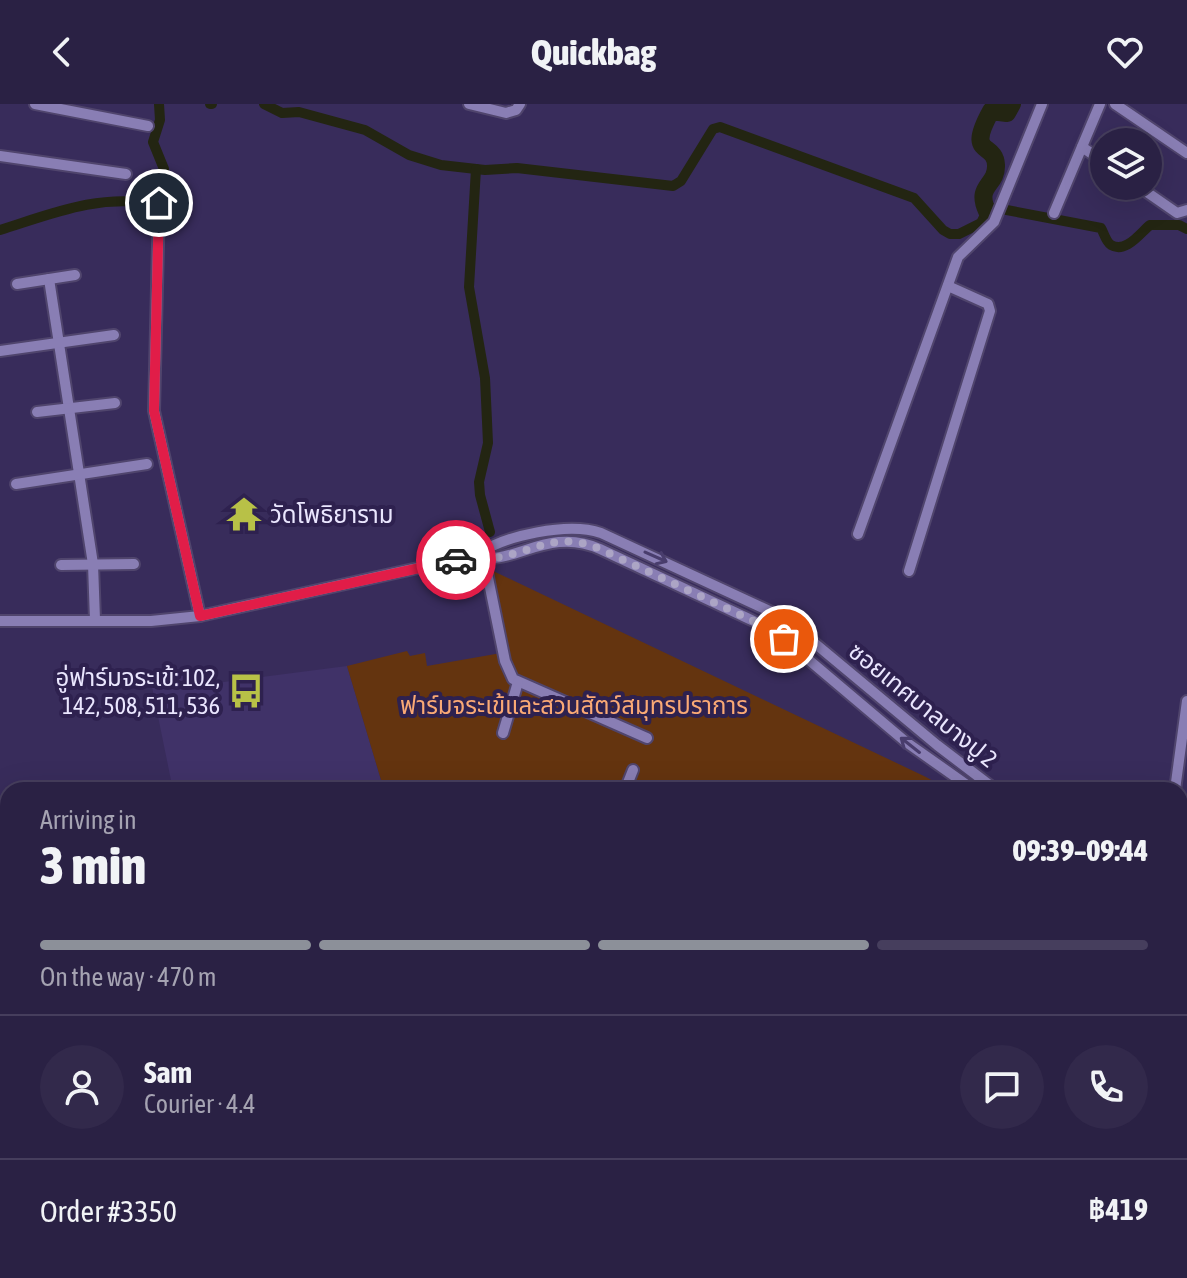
<!DOCTYPE html>
<html lang="en">
<head>
<meta charset="utf-8">
<style>
	body { margin:0; font-family:"Asap Condensed","Noto Sans Thai",sans-serif; background:#32294b; color:#f1f3f6; height:100vh; display:flex; flex-direction:column; font-size:30px; white-space:nowrap }
	* { box-sizing:border-box; margin:0 }
	p { font-size:26px; color:#a5a3b2 }
	.icon { flex:none; width:44px; height:44px; fill:none; stroke:currentColor; stroke-width:2; stroke-linecap:round; stroke-linejoin:round }
	.map { position:relative; flex:1; overflow:hidden }
	.drawer { position:absolute; left:0px; top:678px; width:1188px; height:496px; display:flex; flex-direction:column; background:#2a2144; border-radius:24px 24px 0 0; box-shadow:0 8px 32px #0002,0 0 0 2px #463e5d }
	.drawer>* { flex:none }
	.fabs { position:absolute; left:1090px; top:24px; display:grid; gap:16px }
	.fabs a { display:grid; place-items:center; width:72px; height:72px; border-radius:50%; background:#2a2144; box-shadow:0 8px 32px #0002,0 0 0 2px #463e5d; font-size:40px }
	.pin { position:absolute; display:grid; place-items:center; width:68px; height:68px; color:#fff; margin:-34px; border:4px solid #fff; border-radius:50%; box-shadow:0 2px 8px #0007 }
	.courier { position:absolute; display:grid; place-items:center; width:80px; height:80px; margin:-40px; border:6px solid #e11d48; border-radius:50%; background:#fff; color:#222; box-shadow:0 2px 10px #0007 }
	.head em { font-style:normal; font-weight:800 }
	.head div { display:flex; flex-direction:column-reverse }
	.head { display:flex; align-items:center; justify-content:space-between; height:136px; padding:0 40px }
	h1 { font-size:52px; font-weight:800; line-height:60px }
	.bar { display:grid; grid-template-columns:repeat(4,1fr); gap:12px 8px; align-content:center; height:96px; padding:0 40px }
	.bar i { height:10px; border-radius:6px; background:#463e5d }
	.bar .selected { background:#8c9099 }
	.bar p { grid-column:span 4 }
	.line { display:flex; align-items:center; gap:20px; padding:0 40px; border-top:2px solid #463e5d }
	.line div { flex:1 }
	.round { display:grid; place-items:center; flex:none; width:84px; height:84px; border-radius:42px; background:#32294b }
	header { display:flex; justify-content:space-between; align-items:center; height:104px; padding:0 40px; background:#2a2144; font-size:36px; font-weight:800 }
	.map>svg:first-child { display:block }
	.built { fill:#403268 }
	.green { fill:#64340f }
	.lines { fill:none; stroke-linecap:round; stroke-linejoin:round }
	.canal { stroke:#232512; stroke-width:10 }
	.river { stroke:#232512; stroke-width:18 }
	.minor-casing { stroke:#50456d; stroke-width:14 }
	.minor { stroke:#897eb4; stroke-width:10 }
	.oneway { stroke:#493d6d }
	.done { stroke:#aca5c5; stroke-width:8; stroke-dasharray:0 14.4 }
	.route { stroke:#e11d48; stroke-width:10 }
	.labels { text-anchor:middle; dominant-baseline:central; stroke-width:8; stroke-linejoin:round; paint-order:stroke }
	.poi-label { font-size:24px; fill:#eae6fe; stroke:#2e214f; text-anchor:start }
	.park-label { font-size:24px; fill:#faa975; stroke:#2e214f }
	.street-label { font-size:24px; fill:#eae6fe; stroke:#2e214f }
</style>
</head>
<body>
<header><svg class="icon" aria-label="back" viewBox="0 0 24 24"><path d="M15 5l-7 7 7 7"/></svg>Quickbag<svg class="icon" aria-label="heart" viewBox="0 0 24 24"><path d="M12 20l-8-8c-3-5 5-10 8-4 3-6 11-1 8 4z"/></svg></header>
<div class="map">
<svg width="1187" height="1174" viewBox="0 0 1187 1174">
	<rect width="100%" height="100%" fill="#382c5b"/>
	<!-- built -->
	<polygon class="built" points="347,562 384,686 173,686 150,573 198,566 201,581"/>
	<!-- green -->
	<polygon class="green" points="491,466 926,673 949,686 384,686 347,562 407,547 410,552 425,549 427,562 507,548"/>
	<g class="lines">
		<!-- canal -->
		<g class="canal">
			<polyline points="210,0 212,0"/>
			<path d="M 264,0 L 282,9 L 299,8 L 365,26 L 409,51 L 441,61 L 485,66 L 517,64 L 673,82 L 681,77 L 713,25 L 720,23 L 914,94 L 943,126 L 950,130 L 959,130 L 981,119 L 987,107 L 996,104 L 1101,124 C 1104,129 1106,138 1111,141 C 1126,150 1141,128 1150,121 L 1179,121 L 1187,125"/>
			<polyline points="476,65 469,183 485,274 488,339 479,378 480,391 490,428"/>
			<polyline points="155,108 164,65 153,38 160,16 159,0"/>
			<path d="M 0,126 C 54,109 98,90 155,100"/>
			<polyline points="1180,967 1187,950"/>
			<polyline points="1180,1143 1183,1174"/>
		</g>
		<!-- river -->
		<path class="river" d="M 987,107 C 975,81 997,82 996,61 C 995,37 965,54 991,7 L 1007,9 L 1012,0"/>
		<!-- minor casing -->
		<g class="minor-casing">
			<g id="minor">
				<polyline points="35,0 148,22"/>
				<polyline points="469,0 506,9 516,6 520,0"/>
				<polyline points="1115,0 1187,49"/>
				<polyline points="1082,43 1104,58"/>
				<polyline points="0,52 126,70"/>
				<polyline points="1138,82 1177,109 1187,106"/>
				<polyline points="159,99 154,307 200,512"/>
				<polyline points="1054,109 1100,0"/>
				<polyline points="49,175 93,460 95,516"/>
				<polyline points="17,180 75,171"/>
				<polyline points="0,247 114,231"/>
				<polyline points="37,308 115,299"/>
				<polyline points="16,380 147,360"/>
				<polyline points="858,430 958,153 994,118 1042,0"/>
				<path d="M 477,451 C 510,465 547,421 600,445 L 760,520 L 784,535 L 906,638 L 974,686"/>
				<polyline points="484,454 505,557 513,575 647,634"/>
				<polyline points="61,461 134,460"/>
				<polyline points="909,467 990,207 988,200 948,182"/>
				<path d="M 0,517 L 151,517 L 200,512 L 477,451 C 504,431 569,418 601,429 L 776,510 L 794,522 L 937,641 L 996,686"/>
				<polyline points="503,629 518,578"/>
				<polyline points="625,686 633,666"/>
				<polyline points="1175,686 1187,597"/>
				<polyline points="1180,742 1187,743"/>
				<polyline points="1180,936 1187,937"/>
				<polyline points="0,1050 8,1051"/>
				<polyline points="1180,1076 1187,1069"/>
				<polyline points="1124,1174 1125,1166"/>
			</g>
		</g>
		<!-- minor -->
		<use href="#minor" class="minor"/>
	</g>
	<!-- one-way arrows -->
	<defs><path id="oneway-shaft" d="M-6 0H5M1.5-3L5.5 0L1.5 3" fill="none" stroke-width="1.6" stroke-linecap="round" stroke-linejoin="round" transform="scale(2)"/></defs>
	<g class="oneway">
		<use href="#oneway-shaft" transform="translate(656 453) rotate(24)"/>
		<use href="#oneway-shaft" transform="translate(910 641) rotate(-142)"/>
	</g>
	<g class="lines">
		<!-- done -->
		<path class="done" d="M 456,456 C 462,455 469,452 475,452 C 481,452 486,455 494,454 C 535,448 557,426 600,445 L 760,520 L 784,535"/>
		<!-- route -->
		<polyline class="route" points="159,99 154,307 200,512 456,456"/>
	</g>
	<!-- icons -->
	<defs>
		<g id="temple-bare" transform="scale(2.76)"><path d="M0-6L5-2H3V0L6.5 2.5H4V6H1.5V3h-3V6H-4V2.5H-6.5L-3 0V-2H-5Z" fill="#b8c147" stroke="#2e214f" stroke-width="2.5" paint-order="stroke"/></g>
		<g id="bus-bare" transform="scale(2.76)"><path d="M-5-6H5V4H4V6H2V4H-2V6H-4V4H-5ZM-3.5-4V0h7V-4ZM-3.5 1.2v1.5H-2V1.2ZM2 1.2v1.5H3.5V1.2Z" fill="#b8c147" stroke="#2e214f" stroke-width="2.5" paint-order="stroke"/></g>
	</defs>
	<g fill-rule="evenodd">
		<use href="#temple-bare" x="244" y="410"/>
		<use href="#bus-bare" x="246" y="587"/>
	</g>
	<g class="labels">
		<!-- poi labels -->
		<g class="poi-label">
			<text x="270" y="410">วัดโพธิยาราม</text>
			<text x="220" y="573" text-anchor="end">อู่ฟาร์มจระเข้: 102,<tspan x="220" dy="28">142, 508, 511, 536</tspan></text>
		</g>
		<!-- park labels -->
		<g class="park-label">
			<text x="574" y="601">ฟาร์มจระเข้และสวนสัตว์สมุทรปราการ</text>
		</g>
		<!-- street labels -->
		<g class="street-label">
			<text transform="translate(923 601) rotate(39)">ซอยเทศบาลบางปู 2</text>
		</g>
	</g>
</svg>
<div class="fabs">
<a><svg class="icon" aria-label="layers" viewBox="0 0 24 24"><path d="M12 4l9 5-9 5-9-5zM3 14l9 5 9-5"/></svg></a>
</div>
<div class="pin" style="left:784px;top:535px;background:#ea580c"><svg class="icon" aria-label="bag" viewBox="0 0 24 24"><path d="M5 8h14l-1 12H6zM9 8a3 3 0 0 1 6 0"/></svg></div>
<div class="pin" style="left:159px;top:99px;background:#1f2937"><svg class="icon" aria-label="home" viewBox="0 0 24 24"><path d="M3 11l9-7 9 7M6 9v11h12V9"/></svg></div>
<div class="courier" style="left:456px;top:456px"><svg class="icon" aria-label="car" viewBox="0 0 24 24"><path d="M5 17H2v-5l4-1 3-4h7l3 4 3 1v5h-3M9 17h6M6 11h13"/><circle cx="7" cy="17" r="2"/><circle cx="17" cy="17" r="2"/></svg></div>
<section class="drawer">
<div class="head"><div><h1>3 min</h1><p>Arriving in</p></div><em>09:39–09:44</em></div>
<div class="bar"><i class="selected"></i><i class="selected"></i><i class="selected"></i><i></i><p>On the way · 470 m</p></div>
<div class="line" style="height:144px"><a class="round"><svg class="icon" aria-label="person" viewBox="0 0 24 24"><circle cx="12" cy="8" r="4"/><path d="M4 21q1-7 8-7t8 7"/></svg></a><div><b>Sam</b><p>Courier · 4.4</p></div><a class="round"><svg class="icon" aria-label="chat" viewBox="0 0 24 24"><path d="M4 5h16v11H9l-5 4z"/></svg></a><a class="round"><svg class="icon" aria-label="phone" viewBox="0 0 24 24"><path d="M5 4h4l2 5-3 2q2 4 5 5l2-3 5 2v4C11 20 4 13 5 4z"/></svg></a></div>
<div class="line" style="height:104px"><div>Order #3350</div><b>฿419</b></div>
</section>
</div>
</body>
</html>
